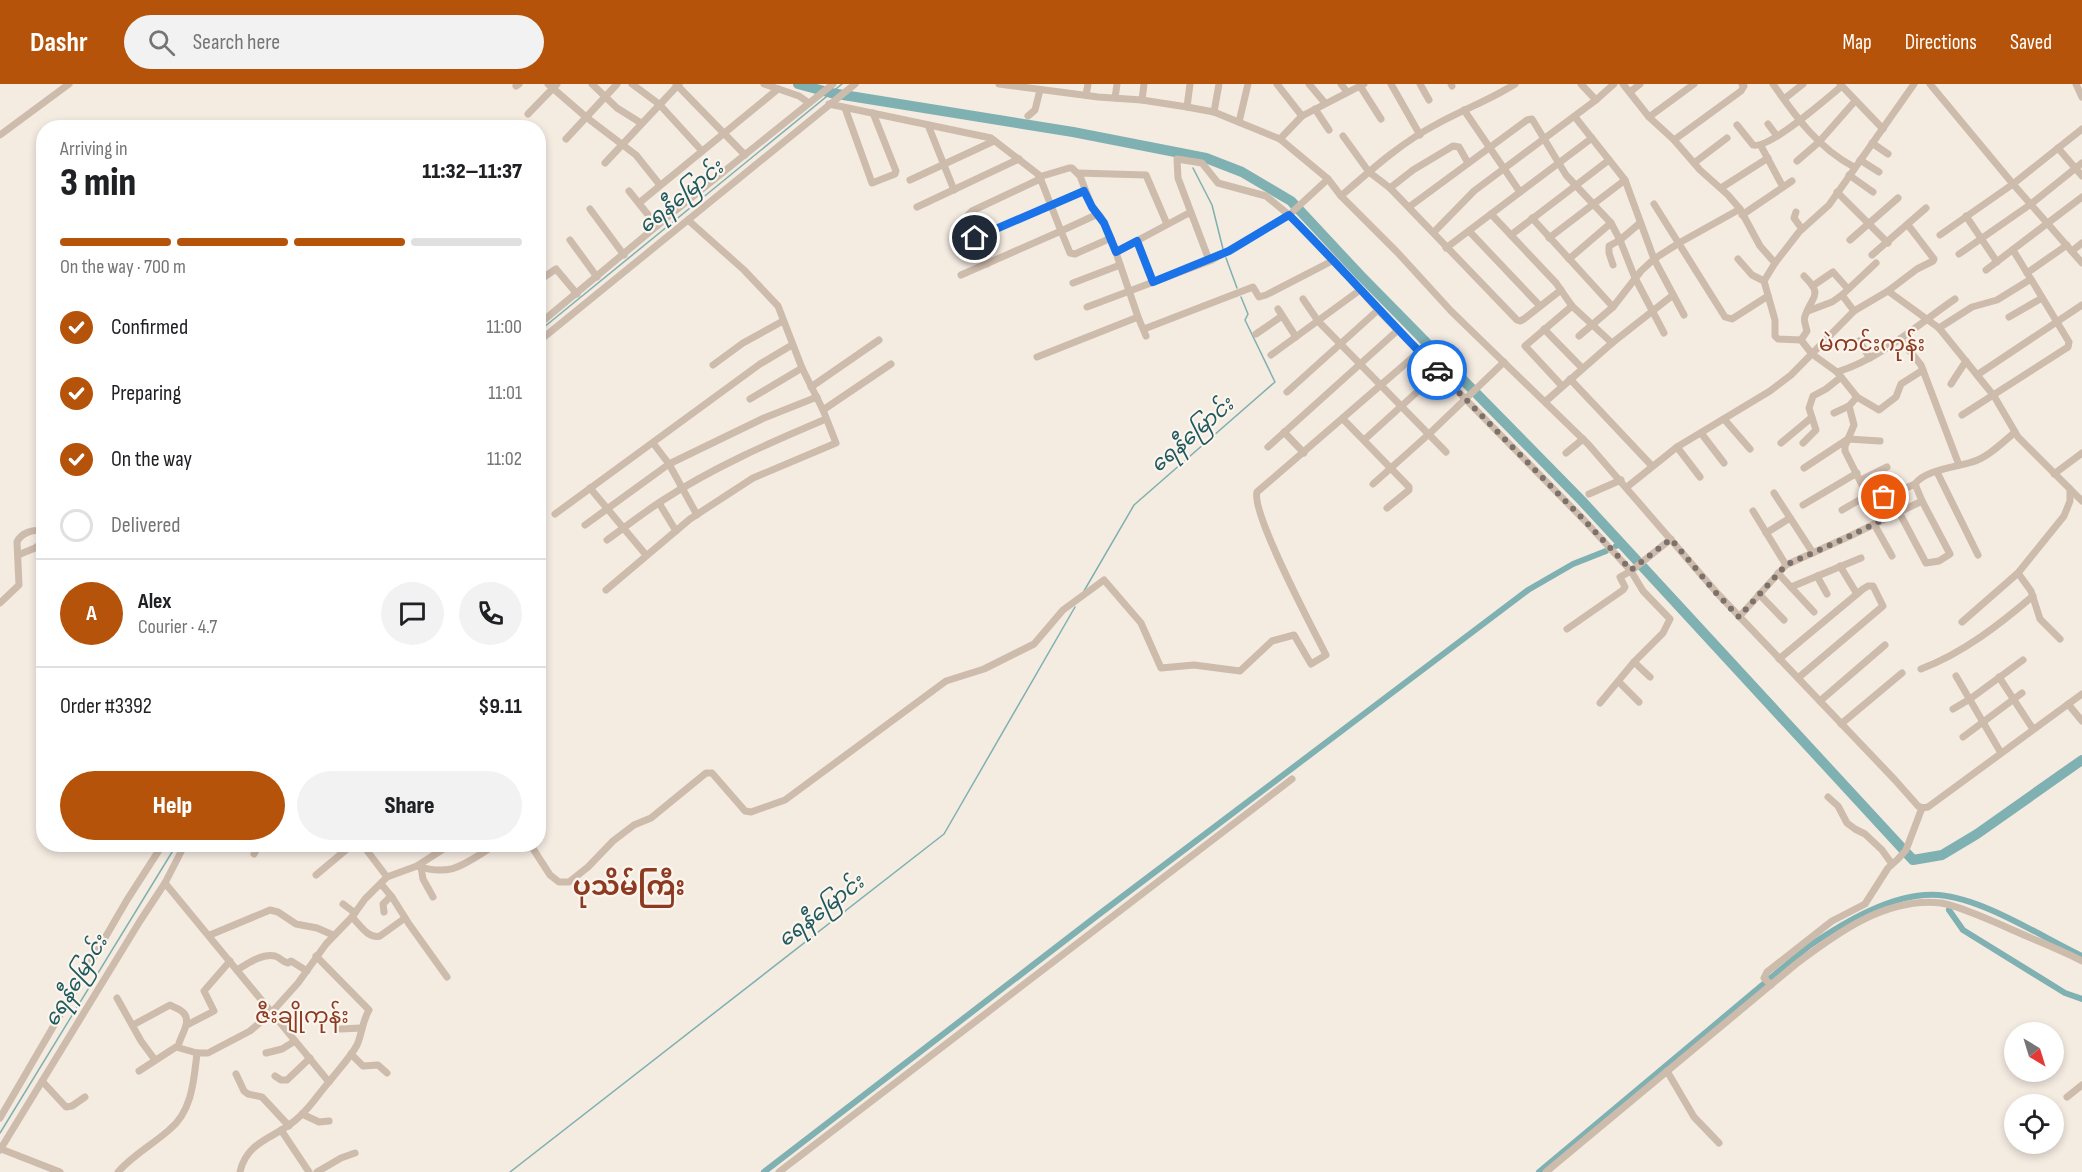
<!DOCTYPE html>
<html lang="en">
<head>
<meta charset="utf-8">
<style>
	body { margin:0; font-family:"Sofia Sans Condensed","Noto Sans Myanmar",sans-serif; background:#f2f2f2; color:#202124; height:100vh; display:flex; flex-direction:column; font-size:22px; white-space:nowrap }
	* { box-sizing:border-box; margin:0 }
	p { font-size:20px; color:#757577 }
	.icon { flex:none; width:33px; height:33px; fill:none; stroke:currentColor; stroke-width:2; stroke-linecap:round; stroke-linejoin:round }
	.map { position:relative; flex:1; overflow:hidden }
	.sheet { position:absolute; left:36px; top:36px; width:510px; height:732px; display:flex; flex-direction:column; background:#fff; border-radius:24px; box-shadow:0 3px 9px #0003 }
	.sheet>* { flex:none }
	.needle { width:39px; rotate:142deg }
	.controls { position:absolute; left:2004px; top:938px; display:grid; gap:12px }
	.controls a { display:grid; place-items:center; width:60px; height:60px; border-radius:50%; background:#fff; box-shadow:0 3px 9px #0003; font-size:30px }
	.pin { position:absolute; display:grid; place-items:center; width:51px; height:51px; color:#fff; margin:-26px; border:3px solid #fff; border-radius:50%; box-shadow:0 2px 6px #0007 }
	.courier { position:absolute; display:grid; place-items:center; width:60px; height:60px; margin:-30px; border:4px solid #1a73e8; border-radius:50%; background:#fff; color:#222; box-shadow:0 2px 8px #0007 }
	.overview em { font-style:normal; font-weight:800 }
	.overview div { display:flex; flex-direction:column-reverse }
	.overview { display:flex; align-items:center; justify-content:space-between; height:102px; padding:0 24px }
	h1 { font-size:39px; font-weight:800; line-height:45px }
	.bar { display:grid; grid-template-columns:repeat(4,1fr); gap:9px 6px; align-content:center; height:72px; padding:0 24px }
	.bar i { height:8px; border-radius:4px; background:#e0e0e0 }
	.bar .selected { background:#b45309 }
	.bar p { grid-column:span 4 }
	.line { display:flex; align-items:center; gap:15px; padding:0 24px; border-top:2px solid #e0e0e0 }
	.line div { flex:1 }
	.round { display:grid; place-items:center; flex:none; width:63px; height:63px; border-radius:32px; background:#f2f2f2 }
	ol { padding:0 24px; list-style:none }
	li { display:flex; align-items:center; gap:18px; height:66px }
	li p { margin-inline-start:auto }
	li .icon { padding:6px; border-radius:50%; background:#b45309; color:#fff; stroke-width:4 }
	li:last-child { color:#757577 }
	li i { width:33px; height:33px; border:3px solid #e0e0e0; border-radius:50% }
	.primary-button { display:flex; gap:12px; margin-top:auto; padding:12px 24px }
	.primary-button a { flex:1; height:69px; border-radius:36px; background:#b45309; color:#fff; font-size:24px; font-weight:800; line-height:69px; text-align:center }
	.primary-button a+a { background:#f2f2f2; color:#202124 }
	header { display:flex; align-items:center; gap:36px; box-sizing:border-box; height:84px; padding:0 30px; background:#b45309; color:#fff }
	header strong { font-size:28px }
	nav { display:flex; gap:33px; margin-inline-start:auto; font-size:21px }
	.search { width:420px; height:54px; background:#f2f2f2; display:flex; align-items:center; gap:15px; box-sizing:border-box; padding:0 21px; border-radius:33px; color:#757577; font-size:22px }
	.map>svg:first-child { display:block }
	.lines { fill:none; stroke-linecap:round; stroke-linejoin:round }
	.stream { stroke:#7fb0b2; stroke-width:1.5 }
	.canal { stroke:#7fb0b2; stroke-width:6 }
	.river { stroke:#7fb0b2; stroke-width:10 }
	.minor { stroke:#cdbbac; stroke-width:7 }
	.done { stroke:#7c716b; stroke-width:6; stroke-dasharray:0 10.8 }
	.route { stroke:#1a73e8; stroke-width:8 }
	.labels { text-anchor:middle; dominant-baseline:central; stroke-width:4.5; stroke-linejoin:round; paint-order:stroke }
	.water-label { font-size:21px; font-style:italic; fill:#1f5a5e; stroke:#fbf5ee }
	.quarter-label { font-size:22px; fill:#8c3b22; stroke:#fbf5ee }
	.district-label { font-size:26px; font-weight:bold; fill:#8c3b22; stroke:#fbf5ee }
</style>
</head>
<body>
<header>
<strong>Dashr</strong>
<div class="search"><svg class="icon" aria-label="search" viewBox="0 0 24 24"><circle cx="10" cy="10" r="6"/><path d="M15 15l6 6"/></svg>Search here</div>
<nav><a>Map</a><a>Directions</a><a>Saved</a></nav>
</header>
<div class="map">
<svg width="2082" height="1088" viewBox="0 0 2082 1088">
	<rect width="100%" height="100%" fill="#f4ebe1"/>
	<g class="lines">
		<!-- stream -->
		<g class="stream">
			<polyline points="1193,84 1212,121 1223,165"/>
			<polyline points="1226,174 1237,204"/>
			<polyline points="538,248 842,0"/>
			<polyline points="1084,507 1134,421 1275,298 1245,236 1248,230 1241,213"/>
			<polyline points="0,1049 177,760"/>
			<polyline points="510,1088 944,750 1075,523"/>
		</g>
		<!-- canal -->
		<g class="canal">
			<polyline points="1616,462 1621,460"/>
			<polyline points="1949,826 1963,846 2065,909 2082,915"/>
			<polyline points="764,1088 1098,831 1528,506 1573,480 1606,467"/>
			<path d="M 1539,1088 L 1809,862 C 1843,839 1895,807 1939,811 C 1984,815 2040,852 2082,872"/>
		</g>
		<!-- river -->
		<polyline class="river" points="798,0 831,9 1073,48 1206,74 1242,88 1291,117 1360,191 1582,417 1913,776 1942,771 1977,750 2082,676"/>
		<!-- minor -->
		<g class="minor">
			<polyline points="548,0 586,33 636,71 660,101"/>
			<polyline points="592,0 617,24 641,39"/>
			<polyline points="632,0 659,20 702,67"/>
			<polyline points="676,0 745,71"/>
			<polyline points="764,0 799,12 809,19"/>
			<polyline points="999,0 1098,13 1142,16 1187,23 1214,28 1280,55 1328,95 1341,112 1397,168 1451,227 1588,360 1717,509 1895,696 1918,722 1922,724"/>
			<polyline points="1277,0 1302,32"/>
			<polyline points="1309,0 1325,19"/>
			<polyline points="1341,0 1347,8"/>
			<polyline points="1391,0 1420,51"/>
			<polyline points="1420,0 1429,16"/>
			<polyline points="1451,0 1452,2"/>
			<polyline points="1581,0 1596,16 1614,0"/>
			<polyline points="1623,0 1649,33 1674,56 1700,86 1728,111 1740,125 1760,162 1775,179"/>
			<path d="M 1773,0 C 1796,33 1818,64 1854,83"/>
			<polyline points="1840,0 1883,45"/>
			<path d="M 1914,0 L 1829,121 L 1799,148 L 1775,179 L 1764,197 L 1775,236 L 1775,252 L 1778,255 L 1801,256 L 1812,270 L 1837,288 C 1882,274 1917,241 1955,215"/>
			<polyline points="1930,0 2013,100 2082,179"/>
			<polyline points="2076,0 2082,13"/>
			<polyline points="516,2 519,0"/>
			<polyline points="1360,2 1381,35"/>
			<polyline points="1630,8 1640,0"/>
			<polyline points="1086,11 1088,0"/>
			<polyline points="1115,14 1117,0"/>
			<polyline points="1784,15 1803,0"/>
			<polyline points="1142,16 1144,0"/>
			<polyline points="829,20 991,54 1039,91 1061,147 961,191"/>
			<polyline points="1187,23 1190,0"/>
			<polyline points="845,24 872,99 895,90 896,87 873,29"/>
			<polyline points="1315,25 1329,46"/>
			<polyline points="1464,26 1520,108"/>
			<polyline points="1214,28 1219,0"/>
			<polyline points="528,30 557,0"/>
			<polyline points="1028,32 1035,26 1040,6"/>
			<polyline points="1575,33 1625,96 1654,175 1684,231"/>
			<polyline points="1649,33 1694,0"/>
			<polyline points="1239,38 1248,0"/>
			<polyline points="1768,40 1777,52"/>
			<polyline points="928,41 954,106"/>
			<path d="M 1737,41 L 1753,61 C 1769,66 1827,14 1842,2"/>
			<polyline points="0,51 69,0"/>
			<polyline points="1343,52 1369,88 1390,104 1517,236 1520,237 1524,235 1561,206"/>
			<polyline points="566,55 617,0"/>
			<polyline points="1280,55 1302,32 1364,0"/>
			<polyline points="1674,56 1741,7 1744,2 1742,0"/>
			<polyline points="1872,59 1888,70"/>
			<polyline points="1761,62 1783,103"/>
			<polyline points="2058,64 2082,92"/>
			<polyline points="1860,76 1879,88"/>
			<polyline points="1797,77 1819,58 1855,17"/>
			<polyline points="605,79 679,0"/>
			<polyline points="1694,79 1727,54"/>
			<polyline points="1078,89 1146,91 1167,140"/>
			<polyline points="1849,91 1873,108"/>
			<polyline points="1039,93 1069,84 1072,84 1080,92 1092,123 1101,133 1111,154 1138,233 1146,252"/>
			<polyline points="910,96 994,57"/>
			<polyline points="1390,104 1413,86 1453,62 1459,63 1468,79"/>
			<polyline points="1721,104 1768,74"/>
			<polyline points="629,107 657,142"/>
			<polyline points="1837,108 1888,159"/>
			<path d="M 1341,112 C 1371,86 1402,58 1437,40 C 1462,26 1490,16 1515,0"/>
			<polyline points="639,119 778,5"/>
			<polyline points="1654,120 1725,233 1732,235 1768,212"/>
			<polyline points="917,123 1019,75"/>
			<polyline points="1409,123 1527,36 1532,35 1566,91 1611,139 1620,156 1635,194 1664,249"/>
			<polyline points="590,125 624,171"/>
			<polyline points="1796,128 1794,134 1802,145"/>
			<polyline points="1098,130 1061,147 1070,169 1075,170 1111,154"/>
			<polyline points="1491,130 1556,199 1572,222 1612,259"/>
			<polyline points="1742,131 1792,97"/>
			<polyline points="1966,132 1997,178"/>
			<polyline points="1532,134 1613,223"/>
			<polyline points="1469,147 1540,222"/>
			<polyline points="1434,148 1474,107 1596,16"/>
			<polyline points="1511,151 1609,76"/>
			<polyline points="1940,151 2013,100 2082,45"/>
			<polyline points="975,154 1084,107"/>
			<polyline points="1549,154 1625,96"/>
			<polyline points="570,156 597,193"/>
			<polyline points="1850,156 1898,114"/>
			<polyline points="1137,157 1153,198"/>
			<polyline points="1446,164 1592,54"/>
			<polyline points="2013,166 2029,192"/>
			<polyline points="2072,167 2082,159"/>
			<polyline points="1116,168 1187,130 1191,130"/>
			<polyline points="1959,170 2031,120 2082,79"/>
			<polyline points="1872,171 1926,124"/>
			<polyline points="1569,175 1611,139"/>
			<polyline points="1738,175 1752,191 1764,197"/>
			<polyline points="1209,176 1178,94 1177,75 1202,79 1218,99 1266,112 1289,131 1334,176 1378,226 1584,436 1631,487 1643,507 1670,535 1663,549 1634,578 1600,619"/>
			<polyline points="987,180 968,131 972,127 1040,95"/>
			<polyline points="1613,181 1609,169 1609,162 1620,156 1640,139"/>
			<polyline points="1986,186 2082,113"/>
			<polyline points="2027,189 2067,161"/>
			<polyline points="538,197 556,185 577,210"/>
			<polyline points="1073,199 1120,181"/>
			<polyline points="1814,201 1833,188 1848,205"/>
			<polyline points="1888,207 1939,244 1994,312 2018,353 2070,405 2070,417 2064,432 2018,489 1962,538"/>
			<polyline points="1842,211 1854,227"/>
			<polyline points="1303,215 1318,237 1446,368"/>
			<polyline points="1087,223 1212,176 1289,131 1328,95"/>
			<polyline points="1278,225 1296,253"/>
			<polyline points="1808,227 1832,218 1842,211 1876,179"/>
			<polyline points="2009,233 2042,214"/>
			<polyline points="538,241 676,126 833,0"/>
			<polyline points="1939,244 1972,223 1997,216 2031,195 2069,258 2068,263 1962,331"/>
			<polyline points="1144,245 1253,203 1259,213 1266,211 1334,176"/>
			<polyline points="1544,245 1582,284"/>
			<polyline points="1256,250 1282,232"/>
			<polyline points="1579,252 1613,223 1641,187 1654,175 1679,159 1740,125"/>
			<polyline points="1900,255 1921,281 1959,381"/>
			<path d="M 1801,256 L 1807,247 C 1806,242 1803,236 1805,232 C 1812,211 1824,212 1804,192"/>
			<polyline points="1859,257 1870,274"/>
			<polyline points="538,258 855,0"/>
			<polyline points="1271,271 1360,206"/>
			<polyline points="1037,273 1138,233"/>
			<polyline points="713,281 743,259 783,237"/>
			<polyline points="1837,288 1857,313 1879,326 1896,313 1901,300 1923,286"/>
			<polyline points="1977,291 2082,221"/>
			<polyline points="1570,295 1652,382"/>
			<polyline points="1951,300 1966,277"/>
			<polyline points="1562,302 1525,262 1572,222"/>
			<polyline points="811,303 879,256"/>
			<polyline points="1287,308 1378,226"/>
			<polyline points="750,315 802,284"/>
			<polyline points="1546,317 1612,259 1673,211"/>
			<polyline points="1849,322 1854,341 1845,362 1845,367 1880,437"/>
			<polyline points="823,326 891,280"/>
			<polyline points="1834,329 1849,322 1857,313"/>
			<polyline points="1343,335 1409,403 1409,406 1387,424"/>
			<polyline points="1724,335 1750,365"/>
			<polyline points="1284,348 1304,369"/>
			<polyline points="1701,349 1724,379"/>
			<polyline points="1364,356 1439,288"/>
			<polyline points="653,359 669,380 697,431"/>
			<polyline points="1781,359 1811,334"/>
			<polyline points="1803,359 1816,346 1809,324 1813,312 1826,305 1841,293"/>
			<polyline points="1268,363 1398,246"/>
			<polyline points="1677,363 1700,393"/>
			<polyline points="1566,369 1583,355"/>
			<polyline points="1804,384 1848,355 1880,357"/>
			<polyline points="1937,388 1978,471"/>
			<polyline points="2054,390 2082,369"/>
			<polyline points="1861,396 1887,383"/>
			<polyline points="1373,400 1429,350 1504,278"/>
			<polyline points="1627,403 1677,363 1770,307 1791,291 1854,227 1888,207 1917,185 1933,177 1934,175 1908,141"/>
			<polyline points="590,404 646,471"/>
			<polyline points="2070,405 2082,417"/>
			<polyline points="1774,409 1813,469"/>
			<polyline points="1589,410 1621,396"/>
			<polyline points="659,419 676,447"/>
			<polyline points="1872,419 1915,400"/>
			<polyline points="1803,421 1857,389"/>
			<polyline points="1842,426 1868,411"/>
			<polyline points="1753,427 1786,481"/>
			<path d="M 1899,428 L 1926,479 L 1939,477 L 1950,470 L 1922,417 L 1915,400 C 1924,386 1957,383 1972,378 C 1987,374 2002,359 2014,349"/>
			<polyline points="555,430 760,280 792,261"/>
			<polyline points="1874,440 1892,472"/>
			<polyline points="585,441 669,380 764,334 817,313"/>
			<polyline points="1766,449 1790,434"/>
			<path d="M 607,456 C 625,443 642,430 660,418 C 712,384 769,359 826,335"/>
			<polyline points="18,471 35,464 44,457"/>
			<polyline points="1840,482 1857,510"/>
			<polyline points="1778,489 1814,528"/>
			<polyline points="2018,489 2031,507 2040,535 2060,555"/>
			<polyline points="1817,492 1827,510"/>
			<polyline points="1791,503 1861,474"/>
			<polyline points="606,506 690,435 753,394 836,359 823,326 802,284 778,222 744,186 688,136"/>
			<polyline points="1759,510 1784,536"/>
			<path d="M 0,519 L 19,501 L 17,458 C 21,449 34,444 44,448"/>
			<polyline points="1739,533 1786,481 1850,452 1922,417"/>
			<polyline points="1567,545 1623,506 1625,503 1620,493 1631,487 1671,455"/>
			<polyline points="1779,575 1863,505 1868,502 1873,502 1883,522 1798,594"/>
			<polyline points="1634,578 1650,593"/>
			<path d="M 1921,585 C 1963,569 1999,541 2033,512"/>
			<polyline points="1956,592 2001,669"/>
			<polyline points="1999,593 2033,645"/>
			<polyline points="1619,598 1639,618"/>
			<polyline points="1820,617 1885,561"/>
			<polyline points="2068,620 2082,637"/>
			<polyline points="1953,625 1970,615 2023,576"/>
			<polyline points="1841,640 1902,589"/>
			<polyline points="1963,653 2022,609"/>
			<polyline points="1828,713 1838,722 1847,739 1855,745 1865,750 1882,766 1892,780"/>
			<polyline points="1922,724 1928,723 2082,610"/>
			<polyline points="362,760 387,793 417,782 451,760"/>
			<path d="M 530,760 L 550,791 L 559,798 L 569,798 L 588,783 L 613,757 L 634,741 L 651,734 L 706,689 L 712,689 L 745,727 L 751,728 L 785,716 L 946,597 L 984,585 L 1034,560 L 1063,526 L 1104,496 L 1141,539 L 1161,584 L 1194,581 L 1240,587 L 1272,557 L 1294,551 L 1311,580 L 1326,571 C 1313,545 1251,429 1257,408 L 1419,268"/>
			<polyline points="254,770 260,760"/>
			<path d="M 417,782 C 454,794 466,778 497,760"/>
			<polyline points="421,783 423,795 433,813"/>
			<polyline points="316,791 353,760"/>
			<polyline points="165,799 329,998"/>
			<polyline points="381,800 392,813 409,840 447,893"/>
			<polyline points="343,820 355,829"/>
			<polyline points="384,828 383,820 391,812"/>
			<path d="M 352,833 C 360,841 368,855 380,852 L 405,834"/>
			<polyline points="210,851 270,826 278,828 296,840 317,844 333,851"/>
			<path d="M 237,886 C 247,880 262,869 275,872 C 281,874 282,878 288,879 L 291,877 L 307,887"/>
			<polyline points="1771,901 1764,894 1767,888 1832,837 1865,820 1888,784 1898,775 1906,766 1922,724"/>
			<polyline points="117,914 141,957 155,976"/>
			<path d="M 133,941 L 170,921 C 173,923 177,924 180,926 C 195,935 180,951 178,963"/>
			<polyline points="187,941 214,927 204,907 230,877"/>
			<polyline points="341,945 361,944"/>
			<polyline points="266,969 282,965 295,957"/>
			<polyline points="351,970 363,982 378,981 387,989"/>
			<polyline points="139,987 176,963 197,969 208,969 250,947 271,929 298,899 326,860 352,833 365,815 387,793"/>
			<polyline points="1667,987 1694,1033 1719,1059"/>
			<polyline points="236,990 244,1007 248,1010 262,1013 289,1042"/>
			<polyline points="275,992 281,996 287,996 310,974"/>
			<polyline points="42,997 66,1023 72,1022 85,1013"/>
			<polyline points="2067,1013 2082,1001"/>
			<polyline points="302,1030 319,1038 329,1037"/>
			<polyline points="0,1034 127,816 163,760"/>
			<polyline points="281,1046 309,1088"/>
			<polyline points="1,1065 60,1088"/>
			<polyline points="0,1066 140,837 165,799 185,760"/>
			<path d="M 118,1088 C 133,1071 152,1061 169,1046 C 192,1028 194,996 197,969"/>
			<path d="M 240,1088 C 247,1055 278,1054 299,1033 C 311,1023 318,1010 329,998 C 338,986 350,974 357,961 C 362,950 362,938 369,926 L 316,872"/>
			<polyline points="317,1088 341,1074 355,1069"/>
			<polyline points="779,1088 1292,695"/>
			<path d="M 1546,1088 L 1796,880 C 1837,849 1886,813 1941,819 C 1960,822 1997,839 2015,847 C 2037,857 2061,866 2082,877"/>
		</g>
	</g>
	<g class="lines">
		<!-- done -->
		<polyline class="done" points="1437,286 1584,436 1631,486 1671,455 1717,510 1739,533 1786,481 1850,452 1880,437 1872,419 1884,413"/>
		<!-- route -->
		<path class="route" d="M 975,154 L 1084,107 L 1092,123 L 1104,139 L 1116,168 L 1137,157 L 1153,198 L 1229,167 L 1289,131 C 1340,182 1387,235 1437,286"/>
	</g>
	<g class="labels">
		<!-- water labels -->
		<g class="water-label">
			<text transform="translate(681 113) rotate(-39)">ရေနီမြောင်း</text>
			<text transform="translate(1192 351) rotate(-41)">ရေနီမြောင်း</text>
			<text transform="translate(821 827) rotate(-38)">ရေနီမြောင်း</text>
			<text transform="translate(76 897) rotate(-59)">ရေနီမြောင်း</text>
		</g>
		<!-- quarter labels -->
		<g class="quarter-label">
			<text x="1872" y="260">မဲကင်းကုန်း</text>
			<text x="302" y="932">ဇီးချိုကုန်း</text>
		</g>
		<!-- district labels -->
		<g class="district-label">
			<text x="629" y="803">ပုသိမ်ကြီး</text>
		</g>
	</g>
</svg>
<div class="controls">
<a><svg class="needle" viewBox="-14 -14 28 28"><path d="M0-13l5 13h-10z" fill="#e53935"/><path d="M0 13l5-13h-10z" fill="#757577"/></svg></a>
<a><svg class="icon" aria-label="locate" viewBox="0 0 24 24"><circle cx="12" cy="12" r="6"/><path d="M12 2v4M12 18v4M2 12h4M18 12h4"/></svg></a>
</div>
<div class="pin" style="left:1884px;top:413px;background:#ea580c"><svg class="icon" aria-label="bag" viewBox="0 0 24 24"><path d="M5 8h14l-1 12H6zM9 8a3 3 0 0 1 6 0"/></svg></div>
<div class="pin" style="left:975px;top:154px;background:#1f2937"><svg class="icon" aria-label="home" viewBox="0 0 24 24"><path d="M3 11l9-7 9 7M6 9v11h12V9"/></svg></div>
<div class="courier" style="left:1437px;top:286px"><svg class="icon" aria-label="car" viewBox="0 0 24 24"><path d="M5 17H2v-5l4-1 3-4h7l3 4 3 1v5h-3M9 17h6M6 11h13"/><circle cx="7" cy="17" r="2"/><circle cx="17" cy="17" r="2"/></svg></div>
<section class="sheet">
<div class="overview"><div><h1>3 min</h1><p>Arriving in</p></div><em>11:32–11:37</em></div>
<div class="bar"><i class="selected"></i><i class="selected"></i><i class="selected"></i><i></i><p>On the way · 700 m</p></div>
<ol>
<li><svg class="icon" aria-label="check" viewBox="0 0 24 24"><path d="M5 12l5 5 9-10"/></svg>Confirmed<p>11:00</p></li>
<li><svg class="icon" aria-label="check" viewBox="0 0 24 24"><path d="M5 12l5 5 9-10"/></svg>Preparing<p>11:01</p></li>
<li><svg class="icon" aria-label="check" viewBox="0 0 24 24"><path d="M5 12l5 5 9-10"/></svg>On the way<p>11:02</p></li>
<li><i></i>Delivered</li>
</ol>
<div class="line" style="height:108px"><b class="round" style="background:#b45309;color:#fff">A</b><div><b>Alex</b><p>Courier · 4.7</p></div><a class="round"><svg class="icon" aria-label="chat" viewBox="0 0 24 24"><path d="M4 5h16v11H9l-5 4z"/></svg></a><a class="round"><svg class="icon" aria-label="phone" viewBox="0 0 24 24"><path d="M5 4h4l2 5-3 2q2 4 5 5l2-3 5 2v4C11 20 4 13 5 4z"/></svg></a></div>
<div class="line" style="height:78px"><div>Order #3392</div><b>$9.11</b></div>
<div class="primary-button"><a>Help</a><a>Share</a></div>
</section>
</div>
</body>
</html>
